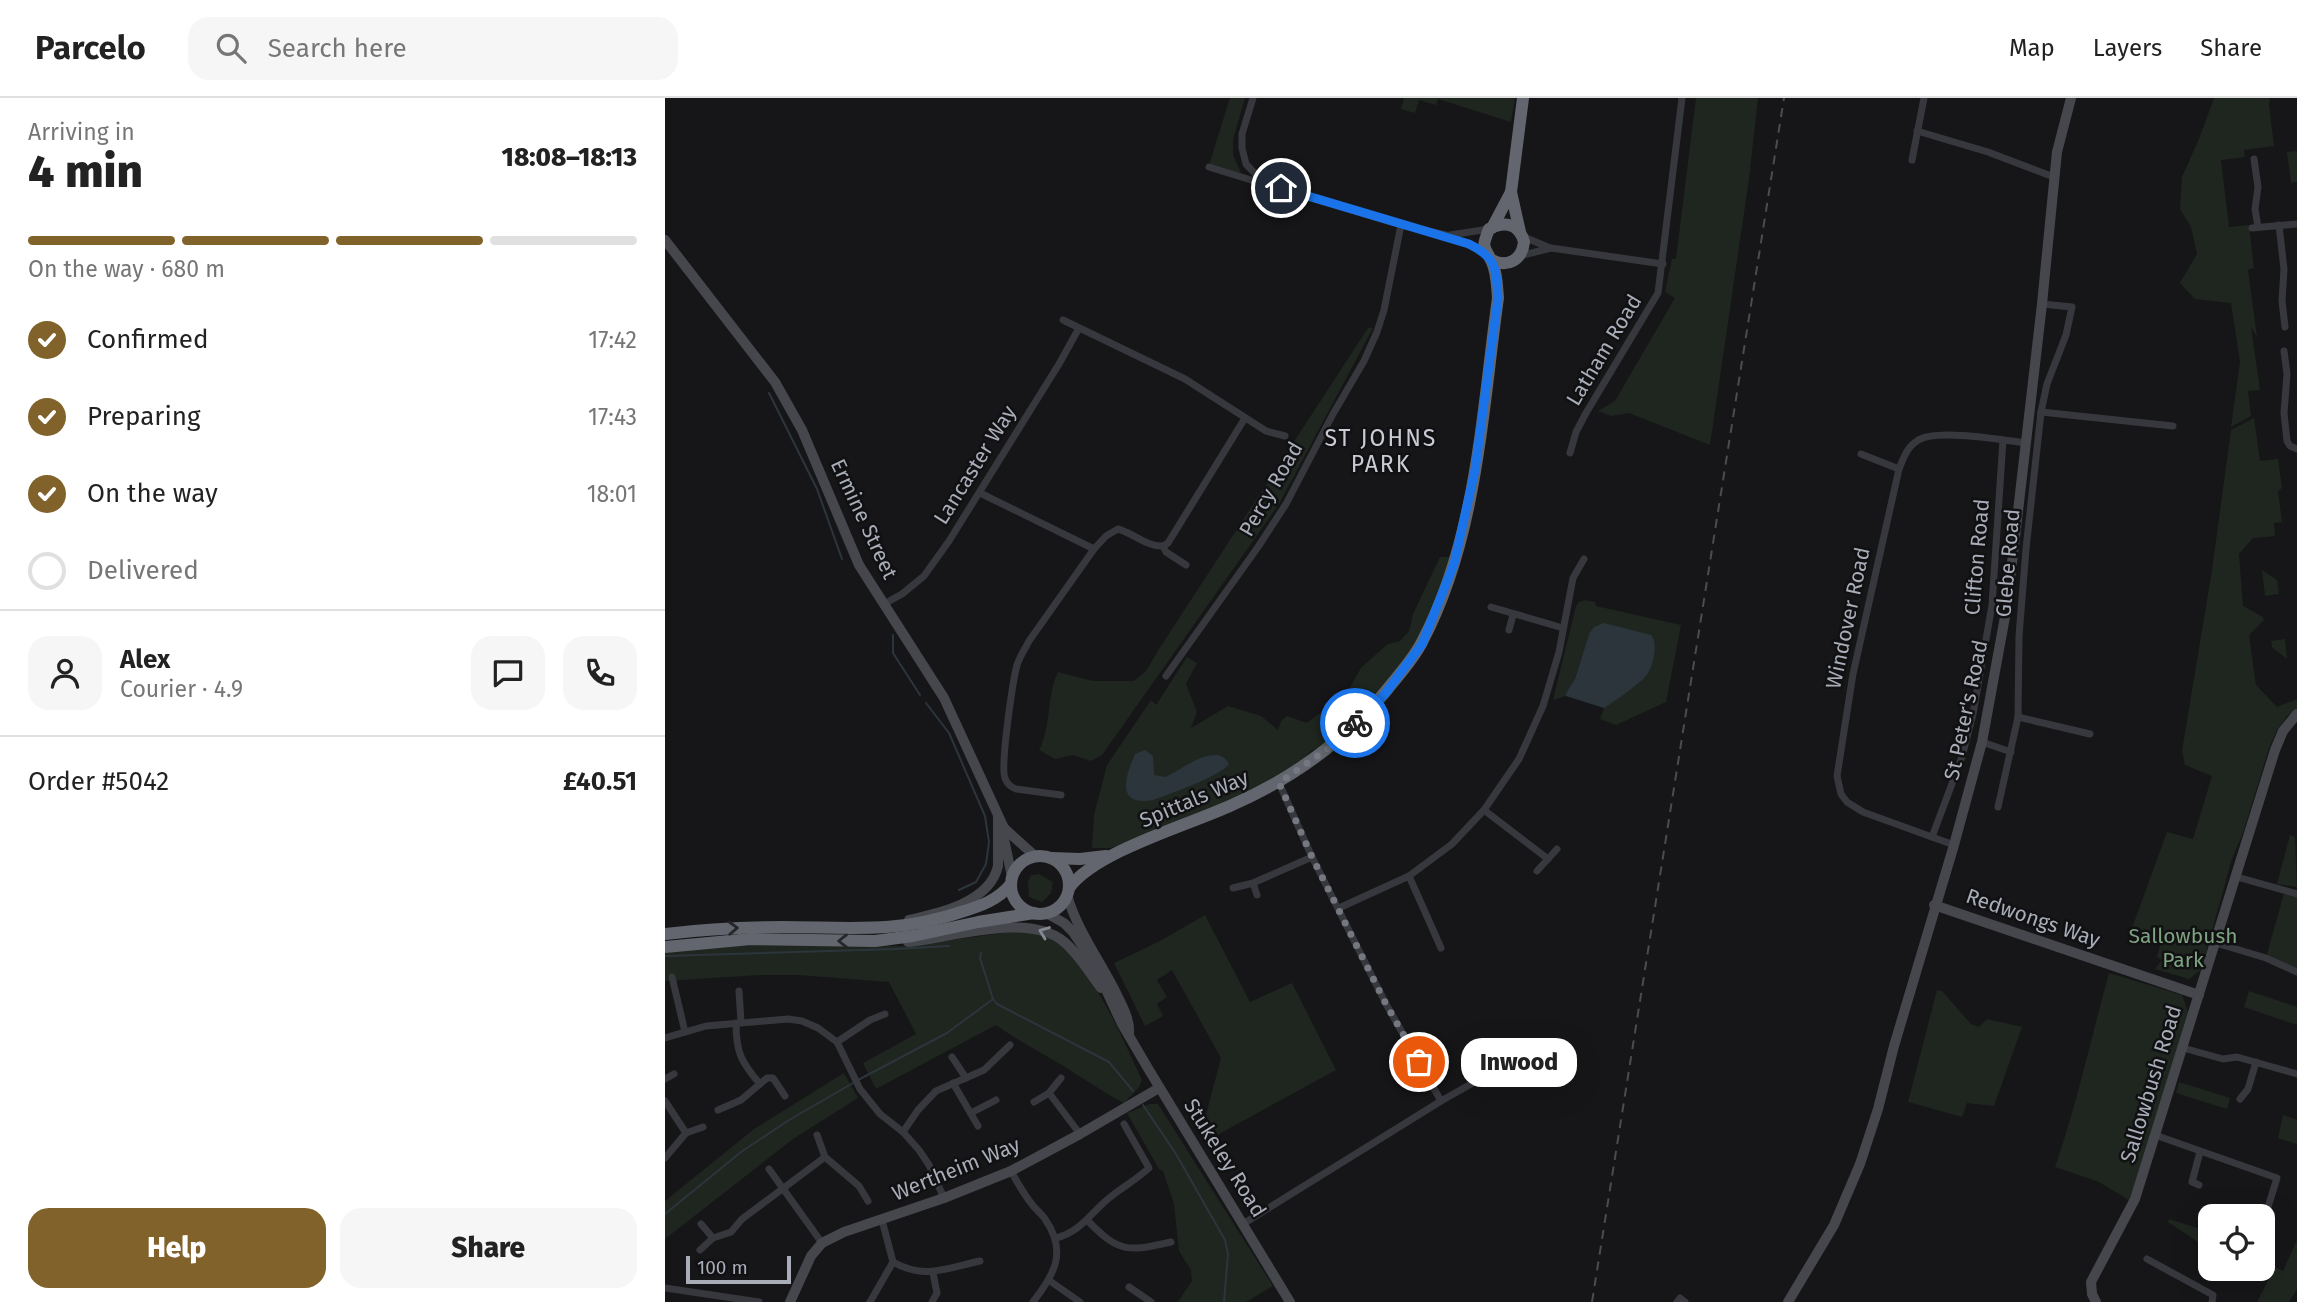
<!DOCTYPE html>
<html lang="en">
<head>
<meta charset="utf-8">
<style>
	body { margin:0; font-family:"Fira Sans",sans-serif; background:#f6f6f6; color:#222; height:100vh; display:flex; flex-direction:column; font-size:26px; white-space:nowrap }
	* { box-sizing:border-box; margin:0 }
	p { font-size:23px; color:#767676 }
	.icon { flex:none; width:38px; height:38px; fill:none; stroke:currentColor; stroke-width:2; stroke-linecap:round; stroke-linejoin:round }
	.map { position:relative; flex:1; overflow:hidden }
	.side { display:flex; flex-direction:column; background:#fff; width:665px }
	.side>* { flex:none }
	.buttons { position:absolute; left:1533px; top:1106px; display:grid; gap:14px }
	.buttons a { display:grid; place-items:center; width:77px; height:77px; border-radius:14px; background:#fff; box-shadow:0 7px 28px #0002; font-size:35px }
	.scale { position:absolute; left:21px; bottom:18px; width:105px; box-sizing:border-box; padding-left:7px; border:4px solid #a8adb8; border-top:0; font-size:19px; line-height:24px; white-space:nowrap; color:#a8adb8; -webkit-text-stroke:5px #111113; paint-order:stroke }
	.pin { position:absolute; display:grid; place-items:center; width:60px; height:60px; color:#fff; margin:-30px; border:4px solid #fff; border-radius:50%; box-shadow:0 2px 7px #0007 }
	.courier { position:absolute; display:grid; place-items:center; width:70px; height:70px; margin:-35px; border:5px solid #1a73e8; border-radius:50%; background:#fff; color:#222; box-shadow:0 2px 9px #0007 }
	.bubble { position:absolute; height:49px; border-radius:21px; background:#fff; box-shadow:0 7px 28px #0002; font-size:23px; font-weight:800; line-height:49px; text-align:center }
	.summary em { font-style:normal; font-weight:800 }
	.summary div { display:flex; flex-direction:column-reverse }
	.summary { display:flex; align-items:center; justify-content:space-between; height:119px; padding:0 28px }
	h1 { font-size:46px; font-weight:800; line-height:52px }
	.bar { display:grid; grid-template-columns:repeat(4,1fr); gap:10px 7px; align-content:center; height:84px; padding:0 28px }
	.bar i { height:9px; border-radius:5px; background:#e0e0e0 }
	.bar .selected { background:#80622a }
	.bar p { grid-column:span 4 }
	.line { display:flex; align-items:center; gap:18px; padding:0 28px; border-top:2px solid #e0e0e0 }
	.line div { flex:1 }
	.round { display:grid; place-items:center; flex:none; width:74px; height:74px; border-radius:21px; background:#f6f6f6 }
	ol { padding:0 28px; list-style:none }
	li { display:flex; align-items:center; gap:21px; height:77px }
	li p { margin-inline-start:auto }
	li .icon { padding:7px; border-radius:50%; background:#80622a; color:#fff; stroke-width:4 }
	li:last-child { color:#767676 }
	li i { width:38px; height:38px; border:4px solid #e0e0e0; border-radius:50% }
	.action { display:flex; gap:14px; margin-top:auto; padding:14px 28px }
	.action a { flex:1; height:80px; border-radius:21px; background:#80622a; color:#fff; font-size:28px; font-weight:800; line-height:80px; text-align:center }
	.action a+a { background:#f6f6f6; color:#222 }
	header { display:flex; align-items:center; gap:42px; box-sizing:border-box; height:98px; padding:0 35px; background:#fff; border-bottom:2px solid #e0e0e0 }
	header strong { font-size:33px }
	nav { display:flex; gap:38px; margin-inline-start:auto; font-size:24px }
	.search { width:490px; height:63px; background:#f6f6f6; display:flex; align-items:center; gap:18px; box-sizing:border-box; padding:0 24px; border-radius:21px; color:#767676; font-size:26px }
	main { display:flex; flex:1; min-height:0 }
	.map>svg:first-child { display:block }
	.green { fill:#1e261f }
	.water { fill:#2c353c }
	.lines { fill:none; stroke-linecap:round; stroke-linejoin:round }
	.stream { stroke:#2c353c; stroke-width:2 }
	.street { stroke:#37383d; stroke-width:7 }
	.secondary { stroke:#45474d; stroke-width:10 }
	.highway { stroke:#63666e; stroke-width:12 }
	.rail { stroke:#4a4c52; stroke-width:2; stroke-dasharray:9 7; stroke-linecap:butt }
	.oneway { stroke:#26262a }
	.oneway2 { stroke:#858993 }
	.done { stroke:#757880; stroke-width:7; stroke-dasharray:0 12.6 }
	.route { stroke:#1a73e8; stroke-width:9 }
	.labels { text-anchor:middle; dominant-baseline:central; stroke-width:5; stroke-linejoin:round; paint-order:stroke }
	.street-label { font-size:21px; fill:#a8adb8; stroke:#111113 }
	.park-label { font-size:21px; fill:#7fa381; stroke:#111113 }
	.neighbourhood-label { font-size:23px; letter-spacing:2px; fill:#c9ccd4; stroke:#111113 }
</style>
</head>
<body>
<header>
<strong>Parcelo</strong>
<div class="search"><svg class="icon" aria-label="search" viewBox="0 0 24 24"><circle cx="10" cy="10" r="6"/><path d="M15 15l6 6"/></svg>Search here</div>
<nav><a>Map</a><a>Layers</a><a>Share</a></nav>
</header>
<main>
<section class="side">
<div class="summary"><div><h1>4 min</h1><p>Arriving in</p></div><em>18:08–18:13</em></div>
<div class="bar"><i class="selected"></i><i class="selected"></i><i class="selected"></i><i></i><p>On the way · 680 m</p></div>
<ol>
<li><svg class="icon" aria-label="check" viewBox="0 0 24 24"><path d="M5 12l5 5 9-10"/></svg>Confirmed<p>17:42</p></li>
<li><svg class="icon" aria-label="check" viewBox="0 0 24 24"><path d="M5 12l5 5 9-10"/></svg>Preparing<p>17:43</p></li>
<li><svg class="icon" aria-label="check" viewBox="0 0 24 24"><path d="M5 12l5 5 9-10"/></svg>On the way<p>18:01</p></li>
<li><i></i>Delivered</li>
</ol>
<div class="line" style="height:126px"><a class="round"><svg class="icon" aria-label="person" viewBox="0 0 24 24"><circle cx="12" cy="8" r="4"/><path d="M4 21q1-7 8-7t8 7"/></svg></a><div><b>Alex</b><p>Courier · 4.9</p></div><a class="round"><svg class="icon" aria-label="chat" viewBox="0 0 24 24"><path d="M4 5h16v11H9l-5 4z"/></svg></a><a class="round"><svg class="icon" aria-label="phone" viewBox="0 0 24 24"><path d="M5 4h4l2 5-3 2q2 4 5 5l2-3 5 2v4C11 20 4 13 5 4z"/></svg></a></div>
<div class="line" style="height:91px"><div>Order #5042</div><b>£40.51</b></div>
<div class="action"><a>Help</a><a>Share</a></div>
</section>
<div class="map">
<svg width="1632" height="1204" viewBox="0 0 1632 1204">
	<rect width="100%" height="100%" fill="#161618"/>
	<!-- green -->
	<g class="green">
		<polygon points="565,0 580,0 568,42 568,57 577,77 544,67"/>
		<polygon points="739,0 850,0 846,24 773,1 771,7 754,2 750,15 736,11"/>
		<polygon points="1031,0 1093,0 1084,81 1045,347 964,315 946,318 933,313 950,303 1010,200 1000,194 1007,161 1011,161"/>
		<polygon points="1549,0 1605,0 1604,7 1609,48 1579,52 1580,59 1556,62 1564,129 1584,127 1589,170 1583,172 1592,239 1586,229 1595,292 1583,293 1586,318 1566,329 1575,264 1566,205 1530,201 1515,185 1532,156 1526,129 1515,111 1517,79 1534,41"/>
		<polygon points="1632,53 1632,84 1626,85 1622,54"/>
		<path d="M 703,230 L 708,230 L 614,406 L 437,657 L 426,663 L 408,657 L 390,661 L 374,652 C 387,628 381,598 393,574 L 428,583 L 469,583 L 481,573 L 494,551 Z"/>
		<polygon points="1589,320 1595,363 1613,361 1617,390 1613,393 1617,424 1609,425 1610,438 1588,440 1574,456 1578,508 1598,519 1599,522 1584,537 1591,587 1612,609 1632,601 1632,612 1622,618 1612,632 1604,650 1578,735 1567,761 1536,872 1524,881 1490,871 1497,862 1492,859 1497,839 1467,830 1502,734 1528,741 1547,678 1520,667 1517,653 1547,472 1566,332"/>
		<polygon points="775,459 791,459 755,543 731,575 672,639 646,653 633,667 609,683 494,734 445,750 427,750 429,717 442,667 486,602 491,607 522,559 532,565 521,586 532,614 526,630 563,608 596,618 613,632 616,623 622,618 642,625 683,593 696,570 708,559 723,546 735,543 744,533 748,516"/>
		<polygon points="1597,472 1612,482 1614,496 1600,498"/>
		<polygon points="920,502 930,504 931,508 1016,527 1001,604 951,627 935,621 939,610 959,594 924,536 910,581 901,595 901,598 888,602 911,508 914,504"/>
		<polygon points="1620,541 1622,561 1607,549 1606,543"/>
		<polygon points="1625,737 1630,739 1632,789 1612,786"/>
		<polygon points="374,776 388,784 386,795 377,804 364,799 363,784 366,777"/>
		<polygon points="1619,795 1632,799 1632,871 1602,856"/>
		<polygon points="540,817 585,904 627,885 671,972 543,1042 537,1032 556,960 507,872 492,882 502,899 492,906 498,918 480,928 449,865 495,843"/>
		<path d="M 352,833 C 365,835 378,836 390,843 C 424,861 460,946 477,982 L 474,989 L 459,1005 C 437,994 418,980 397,967 C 375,954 352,942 331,927 L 211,991 L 198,965 L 251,936 L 224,884 L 133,877 L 95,877 L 0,883 L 0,853 L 37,849 L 116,846 L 243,848 Z"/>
		<path d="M 1444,875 L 1517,897 L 1523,914 L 1471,1085 L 1464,1102 L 1434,1084 L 1390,1069 C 1412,1006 1426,940 1444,875 Z"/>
		<polygon points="1272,892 1277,893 1306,926 1314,929 1322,921 1357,929 1329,1008 1302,1005 1297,1019 1243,1004"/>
		<polygon points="1584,893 1632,909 1632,927 1579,909"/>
		<polygon points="179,975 193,1000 128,1041 0,1141 0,1103 89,1031"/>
		<polygon points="1514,984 1565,1000 1562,1011 1511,995"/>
		<polygon points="485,1006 493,1006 608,1188 581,1204 513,1204 527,1183 526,1172 514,1153 509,1106 498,1073 494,1071 462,1015"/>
		<polygon points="1618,1017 1632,1022 1632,1046 1613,1040"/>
		<polygon points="1504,1121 1545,1134 1545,1152 1503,1124"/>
		<polygon points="1632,1142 1632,1191 1624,1204 1592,1204 1610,1169 1618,1173"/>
	</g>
	<!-- water -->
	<g class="water">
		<path d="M 939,525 L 986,537 C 994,545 988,571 980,579 C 975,585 946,606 939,610 L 901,598 L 901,595 L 910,581 L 924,536 L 929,529 Z"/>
		<path d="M 480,652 L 488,658 L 489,677 L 501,679 C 517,671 552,643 564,666 C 556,678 504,696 488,702 C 449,709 461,677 470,656 Z"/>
	</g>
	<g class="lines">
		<!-- stream -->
		<g class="stream">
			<polyline points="104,295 152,391 177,461"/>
			<polyline points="228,537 228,555 255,597"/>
			<polyline points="261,605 284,635 320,718 324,744 321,766 311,784 294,792"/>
			<polyline points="316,855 315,860 328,901"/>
			<polyline points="0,858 229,851 284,848"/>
			<polyline points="193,982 282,935 328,901 332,906 444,964 468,993"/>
			<polyline points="478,1007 511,1056 560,1142 563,1156 559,1204"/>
			<polyline points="0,1116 76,1054 124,1022 188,985"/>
		</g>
		<!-- street -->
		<g class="street">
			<polyline points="588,0 577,36 577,50 581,66 600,86 736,127 781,137 820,154"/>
			<polyline points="1252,33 1323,54 1389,79"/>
			<polyline points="1589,61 1593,89 1590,111 1593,129"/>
			<polyline points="1247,62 1259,0"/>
			<polyline points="544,69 599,86"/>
			<polyline points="1614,127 1619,171 1617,203 1620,229"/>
			<polyline points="1587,130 1632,126"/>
			<polyline points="785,137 824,131"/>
			<polyline points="857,138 885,150"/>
			<polyline points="855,158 886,150 998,166"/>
			<polyline points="398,222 520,281 601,333 620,338"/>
			<polyline points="1619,253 1622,276 1619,315 1622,343 1625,348 1632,351"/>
			<polyline points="1376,314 1508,328"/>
			<polyline points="905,355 911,334 921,315 993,195 1017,0"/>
			<polyline points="1196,356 1234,371"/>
			<path d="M 315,395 L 429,451 L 441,438 L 453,431 C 468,435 482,449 498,448 L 501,454 L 521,467"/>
			<polyline points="498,448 503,445 580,320"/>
			<polyline points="219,506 237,496 259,478 284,443 394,266 414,230"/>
			<polyline points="826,509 898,530"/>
			<polyline points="844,532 848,517"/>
			<polyline points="501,578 593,449 621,406 668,316 699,263 712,234 719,212 736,127"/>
			<polyline points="1353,619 1425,636"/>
			<polyline points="1317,644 1346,654"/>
			<polyline points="614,685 647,759 721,906 776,1003"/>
			<path d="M 396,697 L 351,691 C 345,689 342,686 340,680 C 335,668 348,582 352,567 C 355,558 360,551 364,543 L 429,451"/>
			<polyline points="1333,709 1353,619 1354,538 1361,451 1376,314 1382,286 1401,237 1407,209 1377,206"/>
			<polyline points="819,712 883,761"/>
			<polyline points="1267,739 1297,659 1308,616 1327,507 1338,342"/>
			<path d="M 1289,747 L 1198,714 L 1182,704 L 1176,696 L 1172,678 L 1188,576 L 1234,371 C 1238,361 1242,349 1252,343 C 1269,330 1338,342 1361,345"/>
			<polyline points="872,773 892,751"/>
			<polyline points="744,778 776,850"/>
			<polyline points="1572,779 1632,796"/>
			<polyline points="588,785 592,797"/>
			<polyline points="568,790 588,785 647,759"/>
			<polyline points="674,810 744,778 787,746 819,712 854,661 878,608 894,554 908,480 919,461"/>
			<polyline points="1551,845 1601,860 1632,874"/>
			<polyline points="7,879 20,934"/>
			<polyline points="74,893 76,924"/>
			<path d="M 71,925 C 71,954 76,964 95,986"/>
			<polyline points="0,940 41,928 123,921 137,923 153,930 172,944 195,991 215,1016 238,1034 254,1052 264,1067 279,1100"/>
			<polyline points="172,944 205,922 220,916"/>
			<polyline points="1518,950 1558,961 1572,959 1632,976"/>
			<polyline points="287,959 301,980"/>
			<polyline points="396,980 384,995 415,1036"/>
			<polyline points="0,981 9,976"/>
			<polyline points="288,985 313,1028"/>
			<polyline points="1575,1001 1583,991 1591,964"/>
			<polyline points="0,1003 21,1035"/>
			<polyline points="369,1004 384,995"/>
			<polyline points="53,1012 76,1002 102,980 108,980 120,998"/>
			<polyline points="306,1015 331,1002"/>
			<polyline points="238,1034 253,1012 271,993 319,972 345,947"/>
			<polyline points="152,1037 160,1059 194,1088 203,1103"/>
			<polyline points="1490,1037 1612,1080 1598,1125"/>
			<polyline points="0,1060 21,1035 38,1029"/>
			<polyline points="104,1071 157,1145"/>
			<path d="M 346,1073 C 352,1084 358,1095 366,1105 C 370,1111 376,1115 380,1121 C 403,1154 389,1177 368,1204"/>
			<polyline points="1534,1087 1527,1084 1535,1054"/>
			<path d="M 217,1122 L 228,1164 C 260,1182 282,1170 315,1163"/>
			<path d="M 422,1122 C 454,1155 462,1154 506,1144"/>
			<polyline points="36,1126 48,1140"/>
			<polyline points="578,1126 776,1003 859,956"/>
			<path d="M 391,1140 C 418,1133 426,1113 448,1097 C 460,1088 473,1080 484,1070 L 459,1026"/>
			<polyline points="35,1152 48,1140 66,1134 77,1121 160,1059"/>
			<polyline points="1482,1161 1548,1197 1547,1204"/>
			<polyline points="1577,1173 1578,1171"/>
			<polyline points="385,1183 415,1204"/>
			<polyline points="464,1189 486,1204"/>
			<polyline points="0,1190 94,1204"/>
			<polyline points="205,1204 228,1164"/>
			<polyline points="267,1204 272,1195 268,1175"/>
			<polyline points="1012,1204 1015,1200 1020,1204"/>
		</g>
		<!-- secondary -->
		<g class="secondary">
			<polyline points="0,142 110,284 137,332 194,467 279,600 339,730 339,741 347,779"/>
			<polyline points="339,730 371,759"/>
			<path d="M 402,797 C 412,832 435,863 451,895 C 457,908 465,921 464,935"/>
			<polyline points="1269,807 1534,897"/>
			<polyline points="381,815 399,825 408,834 418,849 430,868 457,926 484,972 625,1204"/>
			<path d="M 244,822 C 275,815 325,804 333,768 L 333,718"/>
			<path d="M 243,844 C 286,840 362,814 398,843 C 413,855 424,874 436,890"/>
			<polyline points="125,1204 146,1158 157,1145 179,1134 279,1100 346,1073 415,1036 494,990"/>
			<polyline points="1123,1204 1169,1127 1195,1066 1213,1011 1229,948 1289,747 1317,644 1342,508 1377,206 1392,54 1406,0"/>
			<polyline points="1431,1204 1427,1196 1426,1184 1470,1101 1610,652 1618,633 1632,616"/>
		</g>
		<!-- highway -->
		<g class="highway">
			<polyline points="827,130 846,94"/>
			<polyline points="855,134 846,94 858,0"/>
			<circle cx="375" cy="787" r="29"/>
			<polyline points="386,760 415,761 441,758"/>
			<path d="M 404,790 C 431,753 524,727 567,707 C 631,679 686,638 729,583 C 739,571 750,558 757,544 C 812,440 817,314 833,200 C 832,188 832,175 827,164 C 819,147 816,151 824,131 C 839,123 854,125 859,144 C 857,162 843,170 827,162"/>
			<path d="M 0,836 C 39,831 78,829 117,829 C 182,829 232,836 296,814 C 316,808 333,802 346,786"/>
			<polyline points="0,849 86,841 210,843 248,838 313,824 369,815"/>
		</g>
		<!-- rail -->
		<polyline class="rail" points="927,1204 1119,0"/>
	</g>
	<!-- one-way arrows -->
	<defs><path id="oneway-chevron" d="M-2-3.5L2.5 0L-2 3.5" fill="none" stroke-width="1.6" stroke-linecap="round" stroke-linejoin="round" transform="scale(1.75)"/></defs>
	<g class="oneway">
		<use href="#oneway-chevron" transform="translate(68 830) rotate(-2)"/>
		<use href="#oneway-chevron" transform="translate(178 843) rotate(-180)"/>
	</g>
	<use class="oneway2" href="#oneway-chevron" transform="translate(379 834) rotate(-159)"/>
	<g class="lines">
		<!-- done -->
		<polyline class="done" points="690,625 671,645 614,685 647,759 721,906 754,964"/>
		<!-- route -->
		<path class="route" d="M 616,90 L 804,146 C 832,160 831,170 833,200 L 810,372 L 789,466 L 757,546 L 719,597 L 690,625"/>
	</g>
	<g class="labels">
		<!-- street labels -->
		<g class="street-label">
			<text transform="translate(939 252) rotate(-59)">Latham Road</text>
			<text transform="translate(310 367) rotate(-58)">Lancaster Way</text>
			<text transform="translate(606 391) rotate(-60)">Percy Road</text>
			<text transform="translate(199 421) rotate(65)">Ermine Street</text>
			<text transform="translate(1312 459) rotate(-85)">Clifton Road</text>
			<text transform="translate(1343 465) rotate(-85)">Glebe Road</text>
			<text transform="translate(1183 520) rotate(-78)">Windover Road</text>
			<text transform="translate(1301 612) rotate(-78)">St Peter's Road</text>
			<text transform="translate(529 701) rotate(-23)">Spittals Way</text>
			<text transform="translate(1368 820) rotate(19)">Redwongs Way</text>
			<text transform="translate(1486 986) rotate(-73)">Sallowbush Road</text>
			<text transform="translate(560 1060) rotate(58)">Stukeley Road</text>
			<text transform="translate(291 1071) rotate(-22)">Wertheim Way</text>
		</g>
		<!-- park labels -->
		<g class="park-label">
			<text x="1518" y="838">Sallowbush<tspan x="1518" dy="24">Park</tspan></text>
		</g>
		<!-- neighbourhood labels -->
		<g class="neighbourhood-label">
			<text x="716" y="340">ST JOHNS<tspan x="716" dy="26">PARK</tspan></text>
		</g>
	</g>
</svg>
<div class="buttons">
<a><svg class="icon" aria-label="locate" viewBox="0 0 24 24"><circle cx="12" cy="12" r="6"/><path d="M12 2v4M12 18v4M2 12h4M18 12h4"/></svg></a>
</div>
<div class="scale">100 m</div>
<div class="pin" style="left:754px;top:964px;background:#ea580c"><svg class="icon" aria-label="bag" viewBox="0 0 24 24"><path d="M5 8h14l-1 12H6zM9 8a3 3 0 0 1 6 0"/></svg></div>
<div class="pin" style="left:616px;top:90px;background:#1f2937"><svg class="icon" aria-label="home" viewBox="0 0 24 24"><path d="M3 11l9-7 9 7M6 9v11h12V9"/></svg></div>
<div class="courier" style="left:690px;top:625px"><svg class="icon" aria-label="bike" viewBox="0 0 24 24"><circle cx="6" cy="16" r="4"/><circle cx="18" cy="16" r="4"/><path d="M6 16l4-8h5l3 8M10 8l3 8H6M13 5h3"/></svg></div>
<div class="bubble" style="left:796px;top:940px;width:116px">Inwood</div>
</div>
</main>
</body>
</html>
